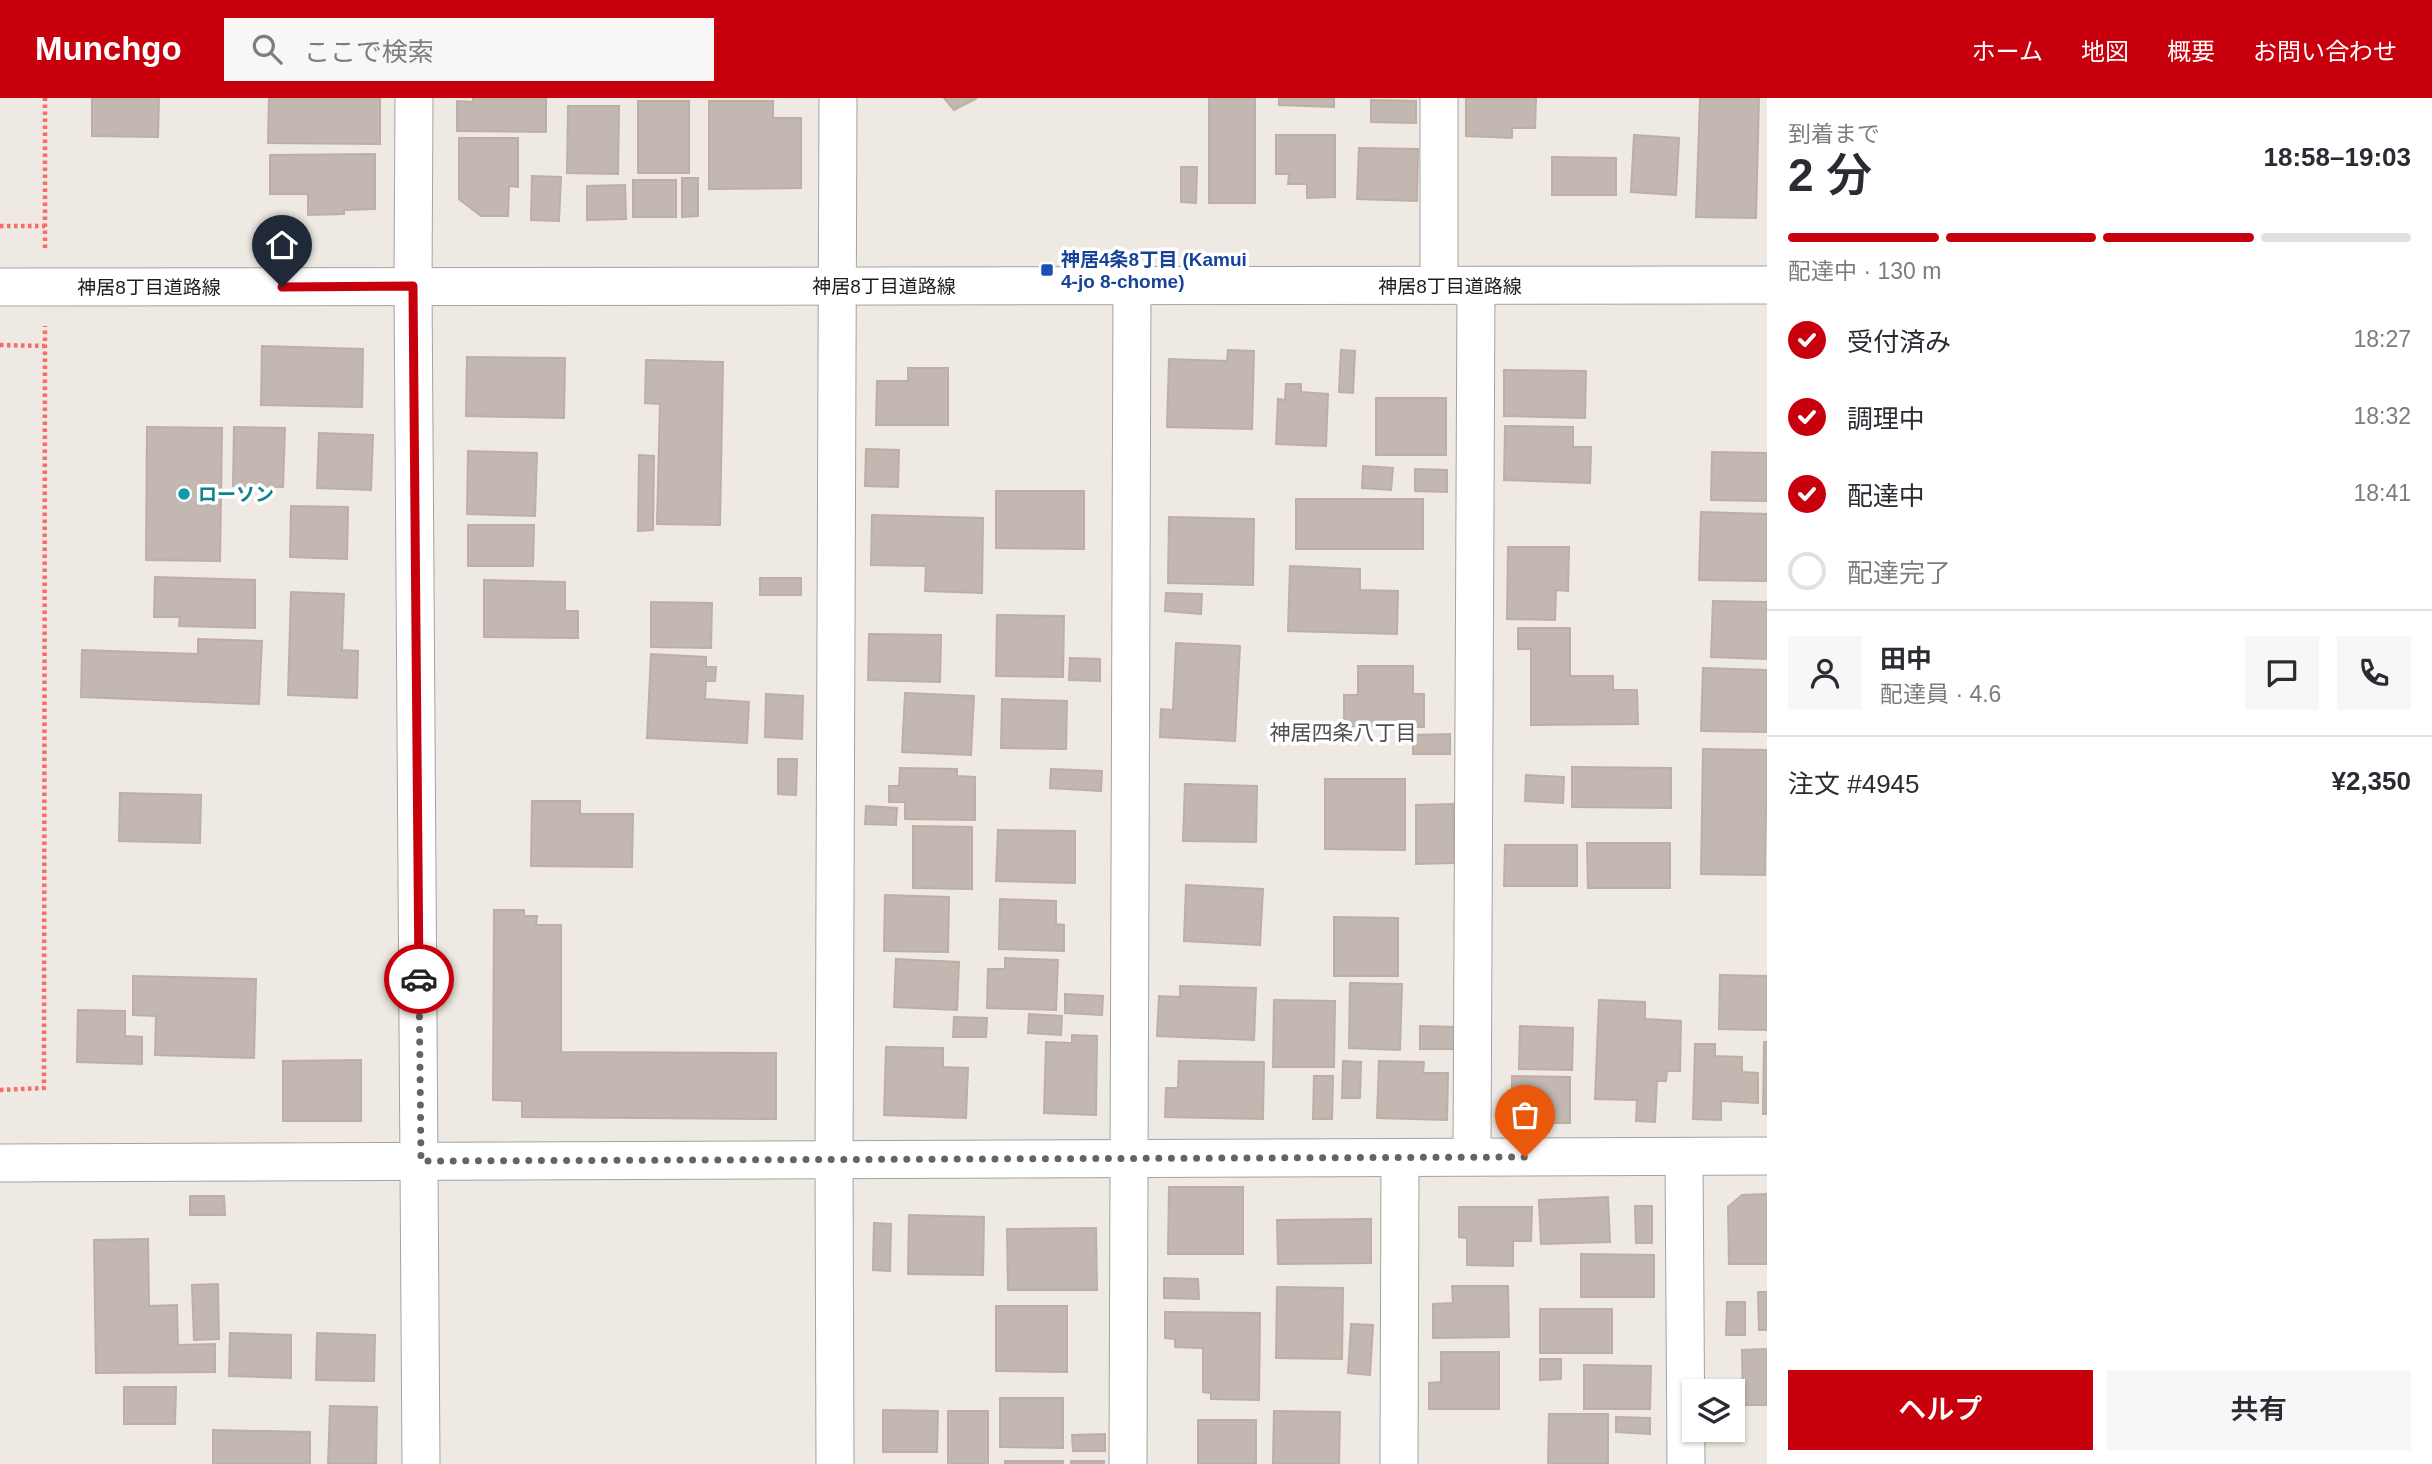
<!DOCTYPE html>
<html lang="ja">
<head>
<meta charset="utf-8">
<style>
	body { margin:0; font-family:Arial,"Noto Sans JP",sans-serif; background:#f7f7f7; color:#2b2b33; height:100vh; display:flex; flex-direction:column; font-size:26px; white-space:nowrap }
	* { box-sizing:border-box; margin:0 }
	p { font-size:23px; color:#7c7c81 }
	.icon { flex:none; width:38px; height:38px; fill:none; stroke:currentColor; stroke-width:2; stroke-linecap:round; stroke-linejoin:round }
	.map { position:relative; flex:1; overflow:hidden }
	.sheet { display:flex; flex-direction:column; background:#fff; width:665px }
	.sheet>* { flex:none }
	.tools { position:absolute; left:1682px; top:1281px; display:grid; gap:14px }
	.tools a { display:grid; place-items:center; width:63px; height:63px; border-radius:0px; background:#fff; box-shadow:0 2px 5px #0004; font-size:35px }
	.pin { position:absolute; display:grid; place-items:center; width:60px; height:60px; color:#fff; margin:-72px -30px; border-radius:50% 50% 50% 0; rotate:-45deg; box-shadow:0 0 7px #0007 }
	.pin .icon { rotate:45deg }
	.courier { position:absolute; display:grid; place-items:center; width:70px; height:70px; margin:-35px; border:5px solid #c8000d; border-radius:50%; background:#fff; color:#222; box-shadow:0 2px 9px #0007 }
	.head em { font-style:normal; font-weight:600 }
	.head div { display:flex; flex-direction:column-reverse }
	.head { display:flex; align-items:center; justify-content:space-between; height:119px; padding:0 21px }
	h1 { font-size:46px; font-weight:600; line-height:52px }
	.bar { display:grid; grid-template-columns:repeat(4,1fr); gap:10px 7px; align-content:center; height:84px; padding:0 21px }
	.bar i { height:9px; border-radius:5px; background:#e1e1e2 }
	.bar .current { background:#c8000d }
	.bar p { grid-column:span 4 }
	.line { display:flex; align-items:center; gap:18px; padding:0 21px; border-top:2px solid #e1e1e2 }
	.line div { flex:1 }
	.round { display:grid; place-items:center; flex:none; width:74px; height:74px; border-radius:0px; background:#f7f7f7 }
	ol { padding:0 21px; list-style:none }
	li { display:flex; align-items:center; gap:21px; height:77px }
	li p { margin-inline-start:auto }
	li .icon { padding:7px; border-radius:50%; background:#c8000d; color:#fff; stroke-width:4 }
	li:last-child { color:#7c7c81 }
	li i { width:38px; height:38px; border:4px solid #e1e1e2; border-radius:50% }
	.button { display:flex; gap:14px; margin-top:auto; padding:14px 21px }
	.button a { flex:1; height:80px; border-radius:0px; background:#c8000d; color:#fff; font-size:28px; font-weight:600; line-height:80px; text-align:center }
	.button a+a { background:#f7f7f7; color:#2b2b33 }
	header { display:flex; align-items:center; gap:42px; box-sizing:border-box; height:98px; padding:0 35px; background:#c8000d; color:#fff }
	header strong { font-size:33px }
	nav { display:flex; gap:38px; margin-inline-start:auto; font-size:24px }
	.search { width:490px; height:63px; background:#f7f7f7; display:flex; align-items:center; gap:18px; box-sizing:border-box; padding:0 24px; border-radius:0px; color:#7c7c81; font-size:26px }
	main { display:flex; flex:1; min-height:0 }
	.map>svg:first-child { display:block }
	.building { fill:#c2b8b1; stroke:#bfaea4; stroke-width:2 }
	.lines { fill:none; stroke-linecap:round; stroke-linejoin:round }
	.minor-casing { stroke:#a3a3a3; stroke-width:39 }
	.path { stroke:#fa6c66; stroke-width:4.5; stroke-dasharray:3.5 3.5; stroke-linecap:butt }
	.minor { stroke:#fff; stroke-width:37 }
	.done { stroke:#666461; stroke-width:7; stroke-dasharray:0 12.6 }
	.route { stroke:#c8000d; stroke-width:9 }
	.transit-dot { fill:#1a4fb4; stroke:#fff; stroke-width:2.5 }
	.culture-dot { fill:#0f9aa8; stroke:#fff; stroke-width:2.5 }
	.labels { text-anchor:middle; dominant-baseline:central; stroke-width:7; stroke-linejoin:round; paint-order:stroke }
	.transit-label { font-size:19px; font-weight:bold; fill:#164399; stroke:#fff; text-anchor:start }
	.street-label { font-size:19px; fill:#1c1c1c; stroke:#fff }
	.culture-label { font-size:19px; font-weight:bold; fill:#0d838f; stroke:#fff; text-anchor:start }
	.neighbourhood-label { font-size:21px; fill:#4f4f4f; stroke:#fff }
</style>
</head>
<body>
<header>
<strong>Munchgo</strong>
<div class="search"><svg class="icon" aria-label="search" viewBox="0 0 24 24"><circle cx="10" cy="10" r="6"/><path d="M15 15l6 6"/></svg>ここで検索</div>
<nav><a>ホーム</a><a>地図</a><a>概要</a><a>お問い合わせ</a></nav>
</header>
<main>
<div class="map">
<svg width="1767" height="1366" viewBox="0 0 1767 1366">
	<rect width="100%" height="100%" fill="#eee9e2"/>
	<!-- building -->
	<g class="building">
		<polygon points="92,0 159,0 158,39 92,38"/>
		<polygon points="269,0 380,0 380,46 268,45"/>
		<polygon points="473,0 546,0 546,34 457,33 457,3 473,4"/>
		<polygon points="944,0 977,0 954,12"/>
		<rect x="1209" y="0" width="46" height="105"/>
		<polygon points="1279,0 1334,0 1334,9 1279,7"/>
		<polygon points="1466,0 1536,0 1535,30 1512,30 1512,40 1466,38"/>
		<polygon points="1700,0 1759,0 1756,120 1696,119"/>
		<polygon points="1371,2 1416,3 1416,25 1371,24"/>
		<rect x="638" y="3" width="51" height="72"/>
		<polygon points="709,3 773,3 773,20 801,20 801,90 709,91"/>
		<polygon points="568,8 619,8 618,76 567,75"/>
		<polygon points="1276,37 1335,37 1335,99 1307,100 1307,86 1288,86 1289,76 1276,76"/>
		<polygon points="1634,37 1679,40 1676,97 1631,94"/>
		<polygon points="459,40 518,40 518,89 509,88 508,118 481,118 459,101"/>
		<polygon points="1359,50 1418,51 1417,103 1357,101"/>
		<polygon points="375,56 375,111 344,112 344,116 308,117 308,96 270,96 270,57"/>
		<polygon points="1552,59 1616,60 1616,97 1552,97"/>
		<polygon points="1181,69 1197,69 1196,105 1181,104"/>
		<polygon points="532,78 561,79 559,123 531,122"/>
		<polygon points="682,80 698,80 698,118 682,119"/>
		<rect x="633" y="82" width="43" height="37"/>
		<polygon points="625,87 626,121 587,122 587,88"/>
		<polygon points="262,248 363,251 362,309 261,307"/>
		<polygon points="1228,252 1254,253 1252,331 1167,329 1169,261 1227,263"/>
		<polygon points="1341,252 1355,253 1353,295 1339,294"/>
		<polygon points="467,259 565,260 564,320 466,318"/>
		<polygon points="646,262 723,264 720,427 657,426 660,306 645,305"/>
		<polygon points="908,270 948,270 948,327 876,327 877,283 908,283"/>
		<polygon points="1504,272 1586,273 1585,320 1504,318"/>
		<polygon points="1286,286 1301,286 1301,294 1328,296 1326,348 1276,346 1278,301 1285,302"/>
		<rect x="1376" y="300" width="70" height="57"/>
		<polygon points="1505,328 1573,329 1573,349 1591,349 1590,385 1504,382"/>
		<polygon points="147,329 222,330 220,463 146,462"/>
		<polygon points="234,329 285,330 283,389 233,388"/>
		<polygon points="319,335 373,337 371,392 317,390"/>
		<polygon points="866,351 899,352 898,389 865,388"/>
		<polygon points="468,353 537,355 535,418 467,416"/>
		<polygon points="1712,354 1767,355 1767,403 1711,402"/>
		<polygon points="639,357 654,358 653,432 638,433"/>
		<polygon points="1363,368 1393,370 1391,392 1362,390"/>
		<polygon points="1415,371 1447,372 1447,394 1415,393"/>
		<polygon points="996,393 1084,393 1084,451 996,450"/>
		<rect x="1296" y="401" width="127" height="50"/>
		<polygon points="291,408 348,409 347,461 290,459"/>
		<polygon points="1701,414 1767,416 1767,483 1699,482"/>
		<polygon points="872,417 983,420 982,495 925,493 926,468 871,467"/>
		<polygon points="1169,419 1254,421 1253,487 1168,485"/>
		<polygon points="468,427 534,427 533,468 468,468"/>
		<polygon points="1508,449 1569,449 1568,493 1556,492 1555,522 1507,521"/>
		<polygon points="1290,468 1360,471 1360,492 1398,493 1397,536 1288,533"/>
		<polygon points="155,479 255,482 255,530 179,528 180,519 154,519"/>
		<rect x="760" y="480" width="41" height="17"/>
		<polygon points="484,482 565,484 565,513 578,513 578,540 484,539"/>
		<polygon points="291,494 344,496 342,552 358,553 357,600 288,597"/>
		<polygon points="1166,495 1202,496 1201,516 1165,513"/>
		<polygon points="1713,503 1767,504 1767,561 1711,559"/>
		<polygon points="651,504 712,505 711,550 651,549"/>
		<polygon points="997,517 1064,518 1063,579 996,578"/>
		<polygon points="1518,530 1570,530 1570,578 1613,578 1613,592 1637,592 1638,626 1531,627 1531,551 1518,551"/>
		<polygon points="869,536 941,537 940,584 868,582"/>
		<polygon points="198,541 262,543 259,606 81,599 82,552 198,556"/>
		<polygon points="1176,545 1240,548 1235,643 1160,639 1161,611 1173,612"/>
		<polygon points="651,556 706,559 706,569 716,569 715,583 706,583 705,601 749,604 747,645 647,640"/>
		<polygon points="1070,560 1100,561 1100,583 1069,582"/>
		<polygon points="1358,568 1413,568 1413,596 1424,596 1424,629 1344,628 1344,597 1358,597"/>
		<polygon points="1703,570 1767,572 1767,634 1701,633"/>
		<polygon points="905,595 974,598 971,657 902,654"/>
		<polygon points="766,596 803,598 802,641 765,639"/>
		<polygon points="1002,601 1067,603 1066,651 1001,650"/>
		<polygon points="1450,636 1450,656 1413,656 1413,637"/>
		<polygon points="1703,651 1767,652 1765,777 1701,776"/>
		<polygon points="778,661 797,661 796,697 778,696"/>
		<polygon points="1572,669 1671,670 1671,710 1572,709"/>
		<polygon points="900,670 957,671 957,678 975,679 975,722 905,721 905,704 889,704 889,688 899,688"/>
		<polygon points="1051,671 1102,673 1101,693 1050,690"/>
		<polygon points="1526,677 1564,679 1563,705 1525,703"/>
		<polygon points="1325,681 1405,681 1405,752 1325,751"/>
		<polygon points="1185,686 1257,688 1256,744 1183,743"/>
		<polygon points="120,695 201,697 200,745 119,743"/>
		<polygon points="532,703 580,703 580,716 633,716 632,769 531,768"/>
		<polygon points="1453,706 1454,765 1416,766 1416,707"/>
		<polygon points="866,708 897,710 896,727 865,726"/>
		<polygon points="913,728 972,729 972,791 913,790"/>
		<polygon points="998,732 1075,733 1075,785 996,783"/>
		<polygon points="1587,745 1670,745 1670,790 1588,790"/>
		<polygon points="1505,747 1577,747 1577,788 1504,788"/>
		<polygon points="1186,787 1263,791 1260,847 1184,843"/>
		<polygon points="885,797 949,799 948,854 884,853"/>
		<polygon points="1000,801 1056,803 1056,826 1064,827 1064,853 999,851"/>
		<polygon points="494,812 524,812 524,818 537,818 536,827 561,827 561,954 776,955 776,1021 522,1019 522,1003 493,1002"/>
		<polygon points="1334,819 1398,820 1398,878 1334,878"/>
		<polygon points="1005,860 1058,862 1056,912 987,910 988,871 1005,871"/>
		<polygon points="896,861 959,864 957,912 894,909"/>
		<polygon points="1720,877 1767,878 1767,932 1719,931"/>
		<polygon points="133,878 256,881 254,960 155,957 156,918 133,917"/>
		<polygon points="1350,885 1402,886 1400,952 1349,950"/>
		<polygon points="1180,888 1256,890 1254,942 1157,938 1159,898 1180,899"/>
		<polygon points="1065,896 1103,898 1102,917 1065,915"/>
		<polygon points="1274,902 1335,903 1334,969 1273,969"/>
		<polygon points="1599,902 1645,904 1645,921 1681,923 1680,973 1667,973 1666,983 1657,983 1655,1024 1636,1023 1637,1002 1595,1001"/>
		<polygon points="78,912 125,913 125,938 142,939 142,966 77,964"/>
		<polygon points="1029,916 1062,918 1061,937 1028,935"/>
		<polygon points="954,919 987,920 986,939 953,939"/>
		<polygon points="1420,928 1455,929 1456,951 1420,951"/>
		<polygon points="1520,928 1573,930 1572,972 1519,971"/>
		<polygon points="1072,937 1097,938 1096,1017 1044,1015 1046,944 1072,945"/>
		<polygon points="1764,944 1767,944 1767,1016 1763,1016"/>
		<polygon points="1695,946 1715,946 1715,958 1742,959 1742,974 1758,975 1758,1005 1721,1003 1721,1022 1693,1021"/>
		<polygon points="886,949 943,950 943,969 968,970 966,1020 884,1017"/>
		<polygon points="361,962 361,1023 283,1023 283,963"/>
		<polygon points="1179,963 1264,964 1263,1021 1165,1019 1166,990 1178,990"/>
		<polygon points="1343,963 1361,964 1360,1000 1342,1000"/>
		<polygon points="1379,963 1424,964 1423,975 1448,975 1447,1022 1377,1020"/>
		<polygon points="1314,978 1333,978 1332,1021 1313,1021"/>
		<polygon points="1512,978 1570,979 1570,1025 1512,1025"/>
		<polygon points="1169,1089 1243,1089 1243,1156 1168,1156"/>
		<polygon points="1767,1096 1767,1166 1729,1166 1728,1109 1742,1097"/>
		<polygon points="190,1098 224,1098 225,1117 190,1117"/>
		<polygon points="1608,1099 1610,1144 1541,1146 1539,1102"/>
		<polygon points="1635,1108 1652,1108 1652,1145 1636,1145"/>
		<polygon points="1459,1109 1532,1109 1531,1143 1513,1143 1513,1168 1467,1167 1467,1140 1459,1139"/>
		<polygon points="909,1117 984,1119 983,1177 908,1176"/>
		<polygon points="1371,1121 1371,1165 1278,1166 1277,1122"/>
		<polygon points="874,1125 891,1126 890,1173 873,1172"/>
		<polygon points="1096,1130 1097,1192 1008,1192 1007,1131"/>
		<polygon points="148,1141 149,1208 177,1207 178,1247 215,1246 215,1274 96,1275 94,1142"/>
		<polygon points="1581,1156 1654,1157 1654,1199 1581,1199"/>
		<polygon points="1164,1180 1198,1181 1199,1201 1164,1200"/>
		<polygon points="218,1186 219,1241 194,1242 192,1187"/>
		<polygon points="1452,1188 1508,1188 1509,1239 1433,1240 1433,1206 1453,1205"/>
		<polygon points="1277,1189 1343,1190 1342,1261 1276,1260"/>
		<polygon points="1758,1194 1767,1194 1767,1232 1759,1232"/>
		<polygon points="1727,1204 1745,1204 1745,1237 1726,1237"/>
		<polygon points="996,1208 1067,1208 1067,1274 996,1273"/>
		<rect x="1540" y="1211" width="72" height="44"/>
		<polygon points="1165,1214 1260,1215 1259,1302 1211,1301 1211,1295 1203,1294 1203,1250 1175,1249 1175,1241 1165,1240"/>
		<polygon points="1351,1226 1373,1227 1370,1277 1348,1275"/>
		<polygon points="230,1235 291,1237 291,1280 229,1278"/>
		<polygon points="317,1235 375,1237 374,1283 316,1282"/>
		<polygon points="1767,1251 1767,1307 1743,1307 1742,1252"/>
		<polygon points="1441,1254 1499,1254 1499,1311 1429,1311 1429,1285 1441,1284"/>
		<polygon points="1540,1261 1561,1261 1561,1281 1540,1282"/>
		<polygon points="1584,1267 1651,1268 1650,1311 1584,1311"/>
		<polygon points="124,1289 176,1289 175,1326 124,1326"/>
		<polygon points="1000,1300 1063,1300 1063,1350 1000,1349"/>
		<polygon points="330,1308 377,1309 376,1366 328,1366"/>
		<polygon points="883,1312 938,1313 937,1354 883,1354"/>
		<rect x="948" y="1313" width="40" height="53"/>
		<polygon points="1274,1313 1340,1314 1339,1366 1273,1366"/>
		<polygon points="1549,1316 1608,1316 1608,1366 1548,1366"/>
		<polygon points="1616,1319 1650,1320 1650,1336 1616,1334"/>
		<rect x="1198" y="1322" width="58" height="44"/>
		<polygon points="213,1332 310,1334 310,1366 213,1366"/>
		<polygon points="1105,1336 1105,1353 1073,1353 1072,1337"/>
		<rect x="1005" y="1363" width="58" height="3"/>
		<rect x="1071" y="1363" width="33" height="3"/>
	</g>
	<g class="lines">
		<!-- minor casing -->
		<g class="minor-casing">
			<g id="minor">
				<polyline points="414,0 413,188 421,1366"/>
				<polyline points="1439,0 1439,187"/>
				<polyline points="0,189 1767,187"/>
				<polyline points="1472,1059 1476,188"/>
				<polyline points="1684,1059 1686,1366"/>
				<polyline points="0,1065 1767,1058"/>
				<polyline points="835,1366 834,1062 838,0"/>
				<polyline points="1128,1366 1132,188"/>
				<polyline points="1399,1366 1400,1060"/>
			</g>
		</g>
		<!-- path -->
		<g class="path">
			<polyline points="0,128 45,128"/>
			<polyline points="45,150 45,0"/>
			<polyline points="0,247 45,248"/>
			<polyline points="0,992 44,990 45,228"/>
		</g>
		<!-- minor -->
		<use href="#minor" class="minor"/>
	</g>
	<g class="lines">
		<!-- done -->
		<polyline class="done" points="419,881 421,1063 1525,1059"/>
		<!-- route -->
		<polyline class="route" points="282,189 413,188 419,881"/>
	</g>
	<!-- markers -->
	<rect class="transit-dot" x="1040" y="165" width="14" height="14" rx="3.5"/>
	<circle class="culture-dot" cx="184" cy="396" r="7"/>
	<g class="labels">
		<!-- transit labels -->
		<g class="transit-label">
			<text x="1061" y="161">神居4条8丁目 (Kamui<tspan x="1061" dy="22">4-jo 8-chome)</tspan></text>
		</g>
		<!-- street labels -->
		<g class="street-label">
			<text x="884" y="188">神居8丁目道路線</text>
			<text x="1450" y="188">神居8丁目道路線</text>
			<text x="149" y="189">神居8丁目道路線</text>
		</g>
		<!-- culture labels -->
		<g class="culture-label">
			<text x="198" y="396">ローソン</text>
		</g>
		<!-- neighbourhood labels -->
		<g class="neighbourhood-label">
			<text x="1343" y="634">神居四条八丁目</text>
		</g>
	</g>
</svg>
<div class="tools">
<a><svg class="icon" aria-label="layers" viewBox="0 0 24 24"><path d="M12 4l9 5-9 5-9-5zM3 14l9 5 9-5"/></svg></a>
</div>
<div class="pin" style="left:1525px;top:1059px;background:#ea580c"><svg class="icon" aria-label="bag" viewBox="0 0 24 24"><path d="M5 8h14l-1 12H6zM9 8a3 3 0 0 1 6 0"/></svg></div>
<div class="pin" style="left:282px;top:189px;background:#1f2937"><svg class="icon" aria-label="home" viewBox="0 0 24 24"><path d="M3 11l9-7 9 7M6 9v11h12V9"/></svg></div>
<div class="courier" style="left:419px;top:881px"><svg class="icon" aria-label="car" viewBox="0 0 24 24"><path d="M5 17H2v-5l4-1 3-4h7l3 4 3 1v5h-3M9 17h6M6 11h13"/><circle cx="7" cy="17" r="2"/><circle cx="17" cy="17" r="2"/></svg></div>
</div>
<section class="sheet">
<div class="head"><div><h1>2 分</h1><p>到着まで</p></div><em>18:58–19:03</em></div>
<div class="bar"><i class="current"></i><i class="current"></i><i class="current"></i><i></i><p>配達中 · 130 m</p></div>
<ol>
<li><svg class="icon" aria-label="check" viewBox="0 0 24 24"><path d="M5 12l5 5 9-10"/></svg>受付済み<p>18:27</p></li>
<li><svg class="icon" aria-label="check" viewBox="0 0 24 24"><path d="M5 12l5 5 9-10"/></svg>調理中<p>18:32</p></li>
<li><svg class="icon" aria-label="check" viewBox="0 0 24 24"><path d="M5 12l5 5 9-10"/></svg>配達中<p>18:41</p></li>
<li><i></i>配達完了</li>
</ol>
<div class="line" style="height:126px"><a class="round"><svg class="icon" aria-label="person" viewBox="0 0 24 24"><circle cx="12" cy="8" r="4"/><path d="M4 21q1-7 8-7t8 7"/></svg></a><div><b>田中</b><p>配達員 · 4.6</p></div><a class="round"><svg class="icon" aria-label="chat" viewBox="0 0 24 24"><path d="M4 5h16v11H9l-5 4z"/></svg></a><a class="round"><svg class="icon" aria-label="phone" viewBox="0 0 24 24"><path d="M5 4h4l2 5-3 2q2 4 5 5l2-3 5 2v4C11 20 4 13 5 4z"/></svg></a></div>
<div class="line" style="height:91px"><div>注文 #4945</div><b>¥2,350</b></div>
<div class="button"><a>ヘルプ</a><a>共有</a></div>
</section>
</main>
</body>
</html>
